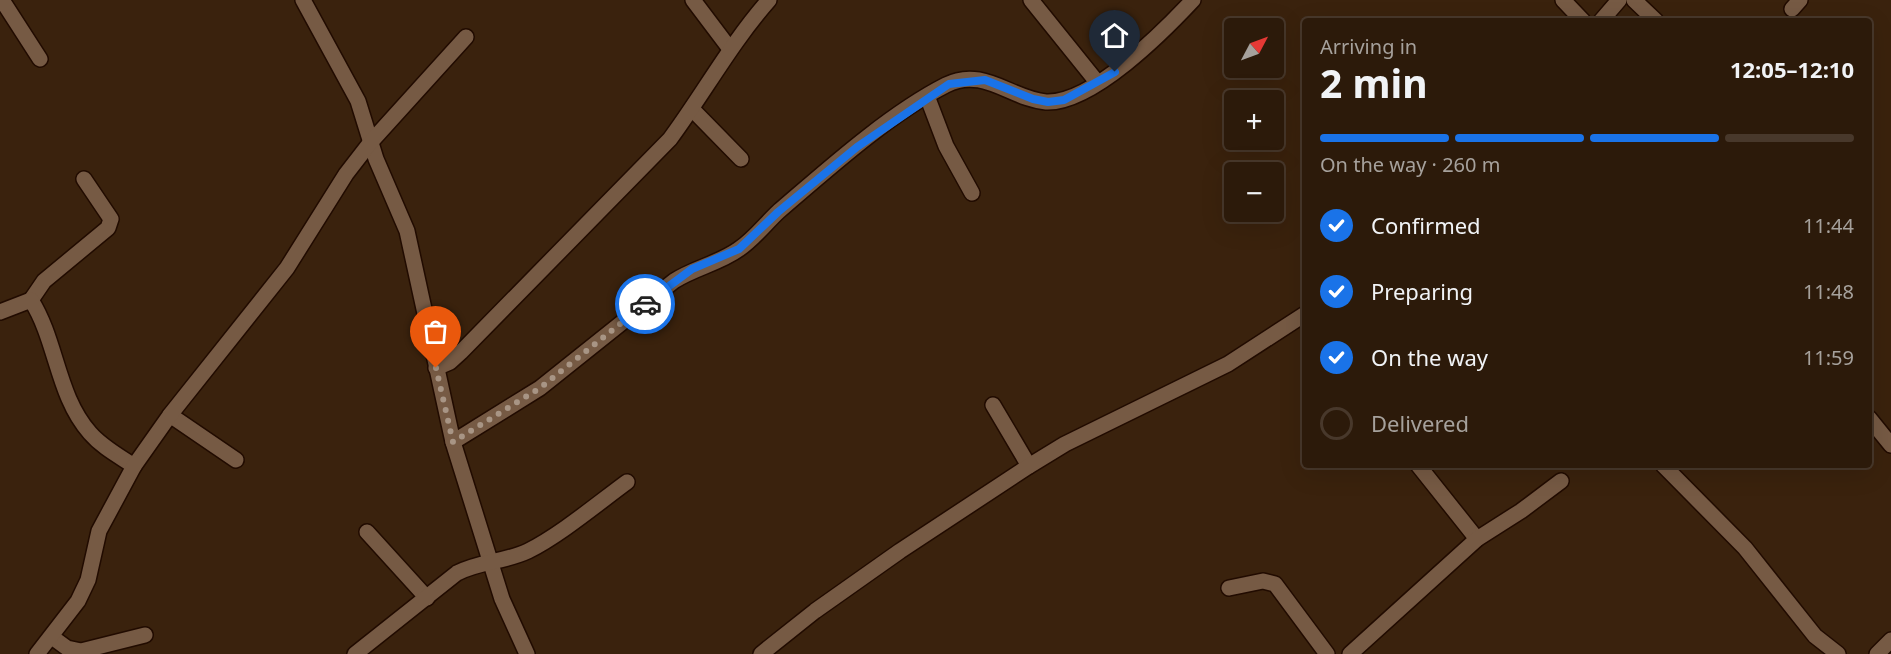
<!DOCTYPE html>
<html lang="en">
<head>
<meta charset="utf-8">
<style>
	body { margin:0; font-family:"Noto Sans",sans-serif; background:#382718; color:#f1f3f6; height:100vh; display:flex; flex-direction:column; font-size:22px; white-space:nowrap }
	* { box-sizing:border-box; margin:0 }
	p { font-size:20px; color:#a6a19c }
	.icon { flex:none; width:33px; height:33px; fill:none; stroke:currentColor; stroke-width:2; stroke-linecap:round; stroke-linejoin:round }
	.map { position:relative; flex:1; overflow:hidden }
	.details { position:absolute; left:1302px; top:18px; width:570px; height:450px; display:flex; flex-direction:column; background:#2c1a0a; border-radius:6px; box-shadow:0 6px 24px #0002,0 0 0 2px #48382b }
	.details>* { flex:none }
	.needle { width:39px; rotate:49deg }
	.fabs { position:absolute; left:1224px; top:18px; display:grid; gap:12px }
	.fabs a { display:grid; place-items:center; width:60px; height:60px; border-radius:6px; background:#2c1a0a; box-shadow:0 6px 24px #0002,0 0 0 2px #48382b; font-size:30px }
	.pin { position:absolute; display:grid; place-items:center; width:51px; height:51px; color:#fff; margin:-62px -26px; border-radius:50% 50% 50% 0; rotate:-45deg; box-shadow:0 0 6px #0007 }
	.pin .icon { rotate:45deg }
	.courier { position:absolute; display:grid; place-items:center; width:60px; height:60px; margin:-30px; border:4px solid #1a73e8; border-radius:50%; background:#fff; color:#222; box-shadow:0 2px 8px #0007 }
	.summary em { font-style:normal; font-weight:700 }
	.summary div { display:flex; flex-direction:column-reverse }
	.summary { display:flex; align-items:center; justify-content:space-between; height:102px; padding:0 18px }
	h1 { font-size:39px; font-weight:700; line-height:45px }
	.bar { display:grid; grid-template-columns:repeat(4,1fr); gap:9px 6px; align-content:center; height:72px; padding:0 18px }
	.bar i { height:8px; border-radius:4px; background:#48382b }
	.bar .on { background:#1a73e8 }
	.bar p { grid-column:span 4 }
	ol { padding:0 18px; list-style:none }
	li { display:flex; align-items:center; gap:18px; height:66px }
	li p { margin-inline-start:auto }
	li .icon { padding:6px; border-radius:50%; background:#1a73e8; color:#fff; stroke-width:4 }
	li:last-child { color:#a6a19c }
	li i { width:33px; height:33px; border:3px solid #48382b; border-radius:50% }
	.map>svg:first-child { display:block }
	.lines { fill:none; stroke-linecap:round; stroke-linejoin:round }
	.street-casing { stroke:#210b00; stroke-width:18 }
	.street { stroke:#765a44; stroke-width:15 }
	.done { stroke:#a89585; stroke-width:6; stroke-dasharray:0 10.8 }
	.route { stroke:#1a73e8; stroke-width:8 }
</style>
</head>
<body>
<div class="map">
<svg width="1891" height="654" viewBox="0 0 1891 654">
	<rect width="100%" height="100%" fill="#3a220d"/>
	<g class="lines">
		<!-- street casing -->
		<g class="street-casing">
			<g id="street">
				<polyline points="2,0 40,59"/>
				<polyline points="303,0 358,101 376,159 407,231 453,442 502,599 527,654"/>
				<polyline points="693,0 730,49"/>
				<polyline points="1031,0 1097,82"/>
				<polyline points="1563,0 1583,21"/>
				<polyline points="1634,0 1656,21"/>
				<polyline points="1792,9 1800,0"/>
				<polyline points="1601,21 1619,0"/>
				<polyline points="927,96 946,146 972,193"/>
				<polyline points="692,109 741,159"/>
				<polyline points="31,300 44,281 108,228 111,219 84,179"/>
				<path d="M 0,312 L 31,300 C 57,341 57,396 90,433 C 102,447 119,456 134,466"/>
				<path d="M 436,368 L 450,362 L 461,352 L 670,139 C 704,93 731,43 769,0"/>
				<polyline points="993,405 1029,466"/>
				<polyline points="170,415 236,460"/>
				<polyline points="1869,418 1891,445"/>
				<path d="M 453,442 L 540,388 L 674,281 C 694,268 720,263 739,249 C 754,239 766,223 779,211 C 828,169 889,114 946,85 C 983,66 1011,99 1046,102 C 1092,104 1164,31 1193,0"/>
				<polyline points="1418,465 1477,539"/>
				<polyline points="1663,465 1745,548 1815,636 1838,654"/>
				<polyline points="367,532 427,598"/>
				<polyline points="1229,588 1263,581 1275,584 1327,654"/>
				<polyline points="52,637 67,648 81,651 145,635"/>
				<polyline points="37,654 78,601 88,580 99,531 134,466 170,415 287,268 346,174 370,143 466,37"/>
				<path d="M 355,654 L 457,573 C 480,561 505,562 528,551 C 560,535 597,504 627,482"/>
				<polyline points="761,654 815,611 900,551 1029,466 1065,444 1228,364 1305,314"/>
				<polyline points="1350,654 1477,539 1521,511 1561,481"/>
				<polyline points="1877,654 1891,640"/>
			</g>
		</g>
		<!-- street -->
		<use href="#street" class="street"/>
	</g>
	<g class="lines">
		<!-- done -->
		<polyline class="done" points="436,368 453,442 540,388 645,304"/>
		<!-- route -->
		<polyline class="route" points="645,304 692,269 739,249 778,212 857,147 949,84 985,80 1033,99 1048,102 1064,100 1115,72"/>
	</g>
</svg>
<div class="fabs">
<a><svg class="needle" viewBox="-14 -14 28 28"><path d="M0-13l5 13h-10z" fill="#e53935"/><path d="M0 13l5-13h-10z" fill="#a6a19c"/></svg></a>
<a>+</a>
<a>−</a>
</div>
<div class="pin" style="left:436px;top:368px;background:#ea580c"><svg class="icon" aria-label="bag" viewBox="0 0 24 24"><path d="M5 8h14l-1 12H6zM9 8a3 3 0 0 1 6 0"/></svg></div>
<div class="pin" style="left:1115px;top:72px;background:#1f2937"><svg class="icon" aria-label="home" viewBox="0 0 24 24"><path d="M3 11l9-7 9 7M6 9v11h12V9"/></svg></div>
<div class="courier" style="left:645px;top:304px"><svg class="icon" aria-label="car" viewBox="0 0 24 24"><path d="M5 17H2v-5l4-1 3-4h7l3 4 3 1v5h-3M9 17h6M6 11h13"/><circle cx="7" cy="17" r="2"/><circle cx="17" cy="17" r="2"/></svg></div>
<section class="details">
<div class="summary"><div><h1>2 min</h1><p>Arriving in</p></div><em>12:05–12:10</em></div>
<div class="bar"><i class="on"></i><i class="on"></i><i class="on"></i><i></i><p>On the way · 260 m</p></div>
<ol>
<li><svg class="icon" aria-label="check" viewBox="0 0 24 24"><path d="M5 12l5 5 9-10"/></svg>Confirmed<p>11:44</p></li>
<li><svg class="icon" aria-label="check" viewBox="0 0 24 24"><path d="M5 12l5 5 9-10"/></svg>Preparing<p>11:48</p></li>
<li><svg class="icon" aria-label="check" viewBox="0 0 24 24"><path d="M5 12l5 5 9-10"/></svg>On the way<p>11:59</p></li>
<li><i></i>Delivered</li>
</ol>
</section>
</div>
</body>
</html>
